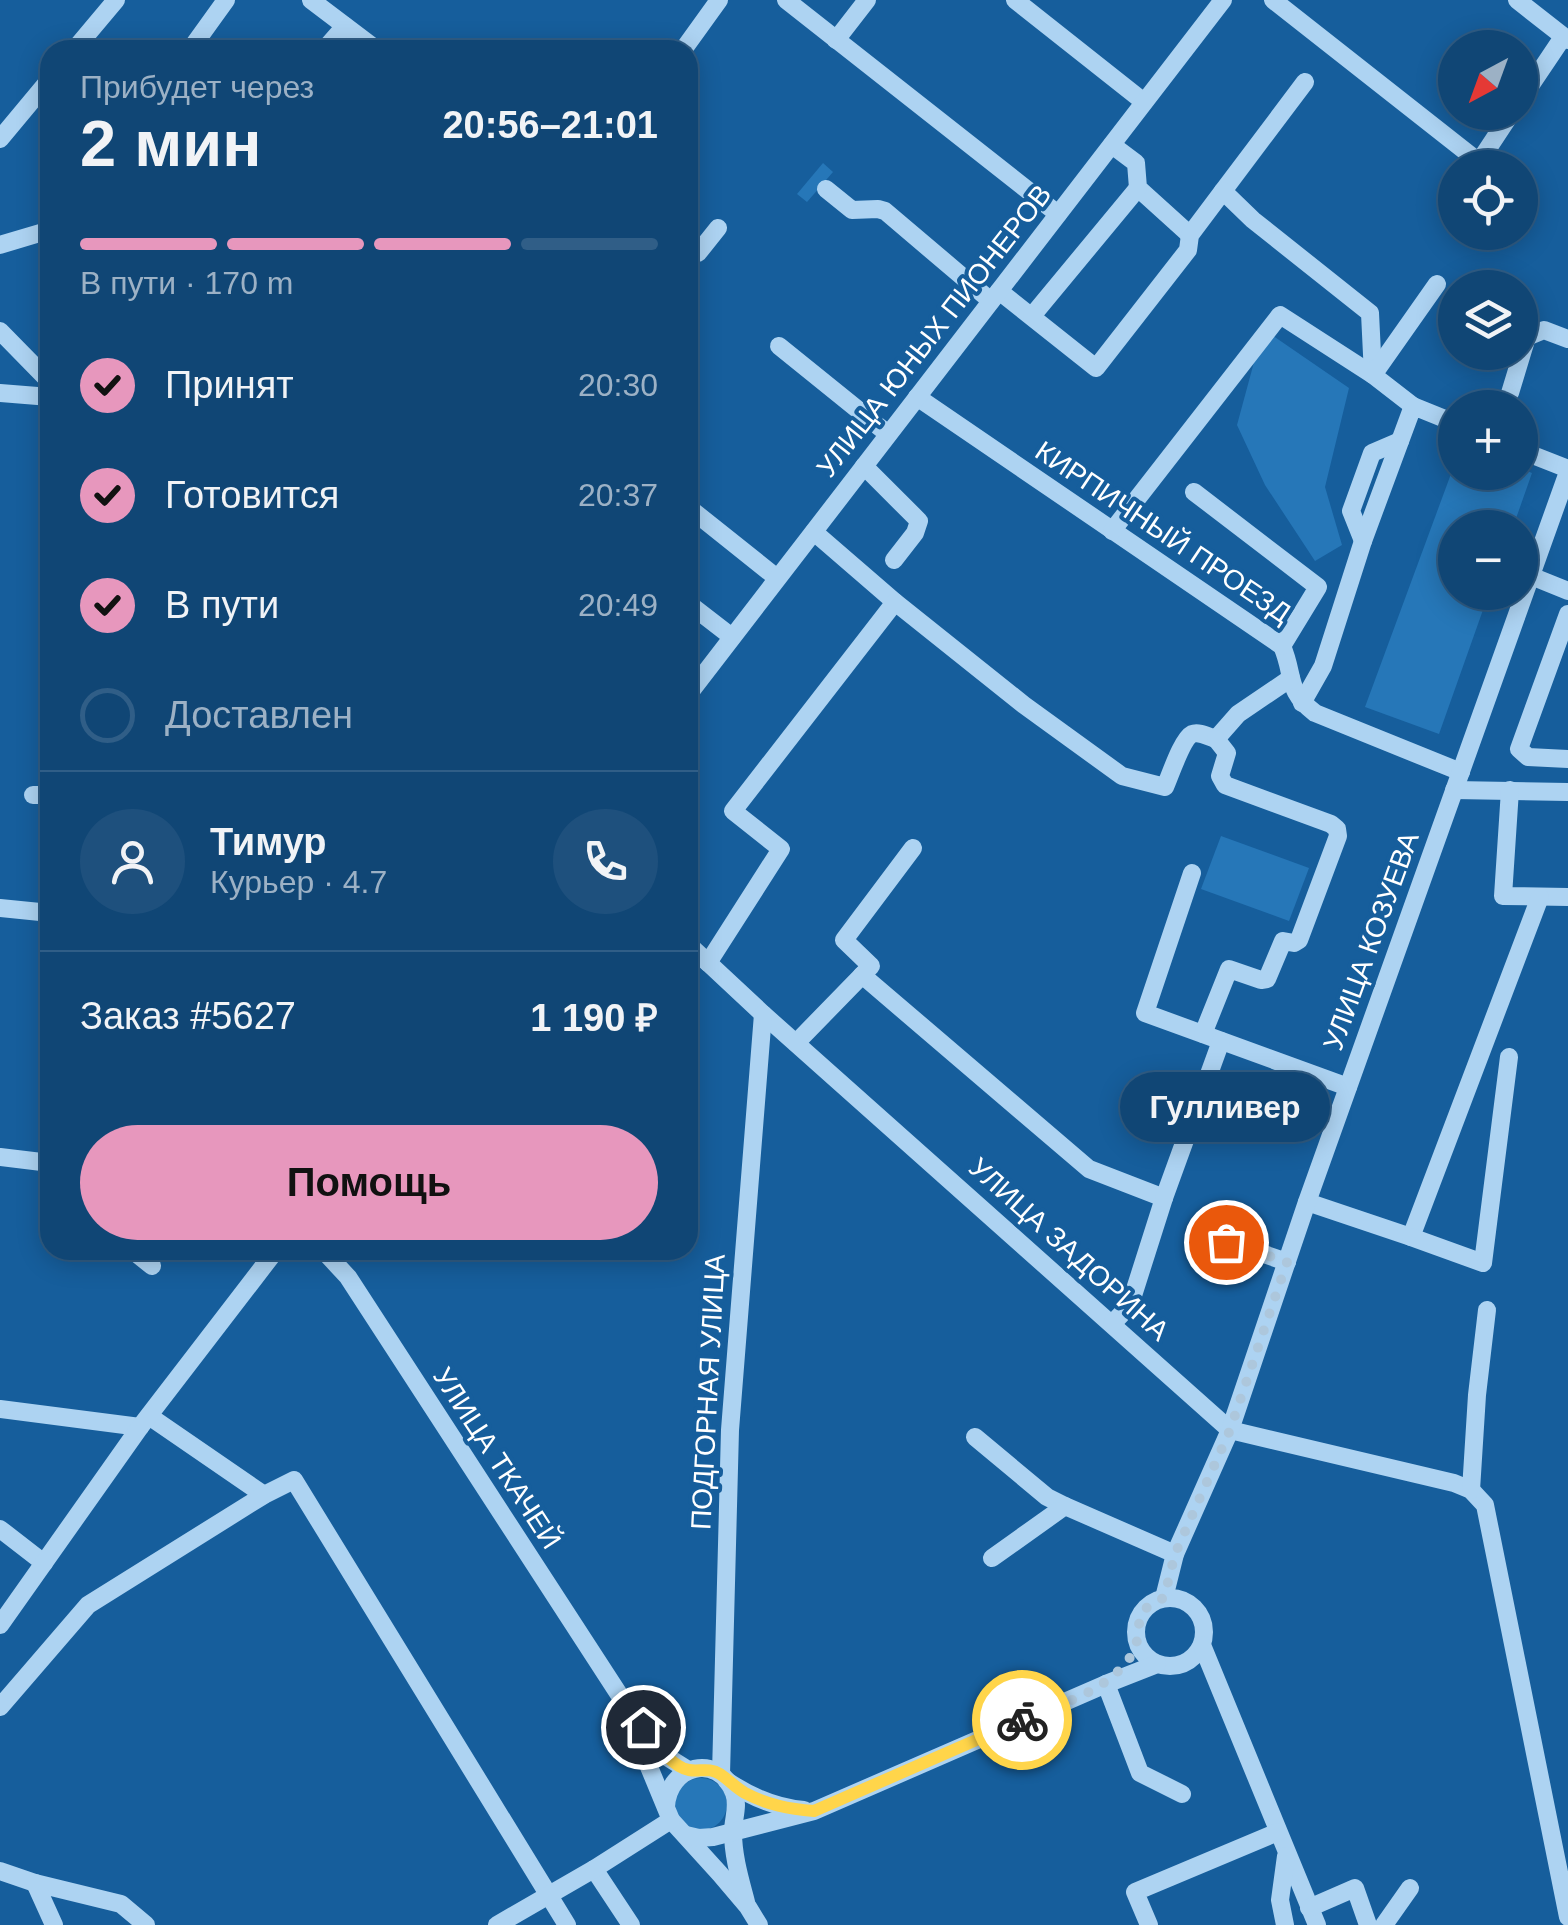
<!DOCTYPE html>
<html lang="ru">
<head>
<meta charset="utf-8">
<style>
	body { margin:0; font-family:Arial,sans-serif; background:#1e507d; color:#f1f3f6; height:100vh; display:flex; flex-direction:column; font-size:38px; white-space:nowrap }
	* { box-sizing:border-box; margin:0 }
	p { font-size:32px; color:#9cb1c5 }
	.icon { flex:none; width:55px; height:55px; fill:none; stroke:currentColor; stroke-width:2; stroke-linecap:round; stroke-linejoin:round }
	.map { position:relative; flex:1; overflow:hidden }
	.side { position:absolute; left:40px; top:40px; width:658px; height:1220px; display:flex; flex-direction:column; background:#104675; border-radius:30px; box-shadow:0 5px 25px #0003,0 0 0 2px #305e87 }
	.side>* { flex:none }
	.needle { width:65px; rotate:221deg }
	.fabs { position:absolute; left:1438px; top:30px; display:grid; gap:20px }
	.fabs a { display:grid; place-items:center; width:100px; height:100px; border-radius:50%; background:#104675; box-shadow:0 5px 25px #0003,0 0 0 2px #305e87; font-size:50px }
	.pin { position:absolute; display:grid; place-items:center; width:85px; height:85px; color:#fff; margin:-42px; border:5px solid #fff; border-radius:50%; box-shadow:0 2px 10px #0007 }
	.courier { position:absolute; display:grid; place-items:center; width:100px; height:100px; margin:-50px; border:8px solid #ffd54a; border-radius:50%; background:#fff; color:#222; box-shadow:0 2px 12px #0007 }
	.bubble { position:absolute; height:70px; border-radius:35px; background:#104675; box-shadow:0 5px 25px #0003,0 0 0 2px #305e87; font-size:32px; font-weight:600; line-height:70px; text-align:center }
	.head em { font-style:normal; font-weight:600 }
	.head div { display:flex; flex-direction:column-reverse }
	.head { display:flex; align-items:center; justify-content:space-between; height:170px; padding:0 40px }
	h1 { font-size:65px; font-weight:600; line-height:75px }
	.bar { display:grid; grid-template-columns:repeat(4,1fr); gap:15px 10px; align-content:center; height:120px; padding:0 40px }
	.bar i { height:12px; border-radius:8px; background:#305e87 }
	.bar .active { background:#e797bd }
	.bar p { grid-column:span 4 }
	.line { display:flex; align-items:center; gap:25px; padding:0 40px; border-top:2px solid #305e87 }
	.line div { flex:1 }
	.round { display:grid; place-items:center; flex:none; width:105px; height:105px; border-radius:52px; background:#1e507d }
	ol { padding:0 40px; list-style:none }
	li { display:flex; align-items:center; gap:30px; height:110px }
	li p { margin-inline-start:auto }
	li .icon { padding:10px; border-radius:50%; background:#e797bd; color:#111; stroke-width:4 }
	li:last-child { color:#9cb1c5 }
	li i { width:55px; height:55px; border:5px solid #305e87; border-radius:50% }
	.cta { display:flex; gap:20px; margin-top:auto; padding:20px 40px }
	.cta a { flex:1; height:115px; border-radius:60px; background:#e797bd; color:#111; font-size:40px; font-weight:600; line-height:115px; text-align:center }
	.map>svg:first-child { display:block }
	.green { fill:#2677b8 }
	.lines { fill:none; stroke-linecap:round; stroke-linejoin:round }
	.minor { stroke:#add3f2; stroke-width:18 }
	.done { stroke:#adc7dc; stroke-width:10; stroke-dasharray:0 18 }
	.route { stroke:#ffd54a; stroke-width:12 }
	.labels { text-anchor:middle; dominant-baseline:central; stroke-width:8; stroke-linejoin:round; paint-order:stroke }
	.street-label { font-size:28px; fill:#fff; stroke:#165e9c }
</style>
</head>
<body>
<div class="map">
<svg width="1568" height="1925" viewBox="0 0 1568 1925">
	<rect width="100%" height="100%" fill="#165e9c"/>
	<!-- green -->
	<g class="green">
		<polygon points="823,163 833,172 807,202 797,194"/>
		<polygon points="1263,329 1349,388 1325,487 1342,545 1315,561 1265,485 1237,425"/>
		<polygon points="1455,463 1455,472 1520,472 1520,468 1532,473 1513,527 1455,528 1455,592 1489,593 1439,734 1365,707"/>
		<polygon points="1221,836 1309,868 1289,921 1201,889"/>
		<circle cx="701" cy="1804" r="26"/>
	</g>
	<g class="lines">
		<!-- minor -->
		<g class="minor">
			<polyline points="311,0 377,50"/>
			<polyline points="786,0 1058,214"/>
			<polyline points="1015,0 1144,102"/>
			<polyline points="1273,0 1479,162 1512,112"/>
			<polyline points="1517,0 1568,40"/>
			<polyline points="836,40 867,0"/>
			<polyline points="74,50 116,0"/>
			<polyline points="190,50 226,0"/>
			<polyline points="324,50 345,26"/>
			<polyline points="683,50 719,0"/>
			<polyline points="1520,101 1563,37"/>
			<polyline points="0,139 50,79"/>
			<polyline points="1112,145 1136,163 1138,188 1190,235"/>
			<polyline points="826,189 852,210 878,209 885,211 991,301"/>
			<polyline points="1223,191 1305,82"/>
			<polyline points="688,243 698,253 718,228"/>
			<polyline points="0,245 50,230"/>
			<polyline points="999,291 1096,368 1188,250 1190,235 1223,191 1253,220 1370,313 1373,375 1413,406"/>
			<polyline points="1032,316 1138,188"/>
			<polyline points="0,331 50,382"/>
			<polyline points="779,346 888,434"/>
			<polyline points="0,393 50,397"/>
			<polyline points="1510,393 1527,337 1544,330 1568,339"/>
			<path d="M 917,397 L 1282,646 C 1295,676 1285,690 1315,713 L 1461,772"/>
			<polyline points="1520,450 1568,469"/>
			<polyline points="864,466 919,521 915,533 894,560"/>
			<polyline points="1194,492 1318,587 1282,646"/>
			<polyline points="688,507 777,578"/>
			<polyline points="1112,531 1280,315 1373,375 1437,284"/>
			<path d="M 814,532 L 895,602 L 1024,705 L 1122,776 L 1165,787 C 1170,776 1182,739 1192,734 C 1199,731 1209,737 1216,739 L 1238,714 L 1291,678"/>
			<polyline points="1363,541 1351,511 1372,453 1400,441"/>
			<polyline points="1531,576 1568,591"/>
			<polyline points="688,603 732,637"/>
			<polyline points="1568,614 1519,749 1528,757 1568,759"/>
			<polyline points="688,695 1223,0"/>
			<polyline points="1302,703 1323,666 1363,541 1413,406 1455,423"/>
			<polyline points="1454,790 1568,792"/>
			<polyline points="1510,790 1503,896 1568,897"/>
			<polyline points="33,795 50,795"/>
			<polyline points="1192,873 1145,1013 1348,1087"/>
			<polyline points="0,908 50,913"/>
			<polyline points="688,944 763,1014 1230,1430 1454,1483 1471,1490 1485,1505 1568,1917"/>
			<polyline points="708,963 781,849 733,811 895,602"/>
			<polyline points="862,975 1089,1169 1164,1198 1130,1305 1112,1324"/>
			<polyline points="1203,1034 1229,969 1261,980 1267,979 1283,941 1294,943 1299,940 1338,836 1337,829 1331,824 1225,785 1220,776 1227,753 1216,739"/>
			<polyline points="796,1043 871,966 844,940 913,848"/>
			<polyline points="0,1157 50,1163"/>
			<polyline points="1164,1198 1221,1041"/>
			<polyline points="1307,1202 1411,1237 1540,897"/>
			<polyline points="1411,1237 1483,1263 1509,1057"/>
			<polyline points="1226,1241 1287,1262"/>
			<polyline points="132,1250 152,1266"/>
			<polyline points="323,1250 348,1277 622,1699 664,1755 688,1770"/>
			<polyline points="0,1409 140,1427"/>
			<polyline points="149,1416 264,1495"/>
			<polyline points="975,1437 1047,1497 1065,1506"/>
			<polyline points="1471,1490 1477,1395 1487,1310"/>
			<polyline points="0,1529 44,1563"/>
			<polyline points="992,1558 1065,1506 1175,1554"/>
			<polyline points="1164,1598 1175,1554 1230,1430 1307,1202 1568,472"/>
			<circle cx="1170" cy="1632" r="34"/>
			<polyline points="0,1625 140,1427 276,1250"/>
			<polyline points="1202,1645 1317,1925"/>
			<polyline points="1106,1684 1140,1773 1182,1794"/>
			<polyline points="0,1707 88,1605 264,1495 294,1480 567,1925"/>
			<polyline points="630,1721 671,1820 720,1874 748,1907 759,1925"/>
			<polyline points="721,1774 730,1430 763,1014"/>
			<path d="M 727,1781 C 751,1797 775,1808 804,1810"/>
			<path d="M 666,1807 C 668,1765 718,1752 734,1793 C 739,1806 733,1819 733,1832 C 733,1856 740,1879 746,1902"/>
			<polyline points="686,1835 699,1838 713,1837 814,1811 1106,1684 1157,1664"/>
			<polyline points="594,1869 631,1925"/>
			<polyline points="0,1871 35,1883 121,1904 146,1925"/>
			<polyline points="35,1883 54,1925"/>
			<polyline points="1309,1908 1355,1888 1368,1925"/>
			<polyline points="497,1925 594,1869 671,1820"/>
			<polyline points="1149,1925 1135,1892 1278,1832"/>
			<polyline points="1285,1925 1280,1900 1286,1856"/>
			<polyline points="1384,1925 1410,1888"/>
		</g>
	</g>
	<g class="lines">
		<!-- done -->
		<path class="done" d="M 1022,1720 C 1060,1704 1107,1692 1131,1656 C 1146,1632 1127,1611 1164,1598 L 1175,1554 L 1230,1430 L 1287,1262 L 1226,1242"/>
		<!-- route -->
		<path class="route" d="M 643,1727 C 653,1740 671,1767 689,1770 C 700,1772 709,1767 720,1774 C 729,1780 736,1788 745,1793 C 768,1805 789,1809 814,1811 L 1022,1720"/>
	</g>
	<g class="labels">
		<!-- street labels -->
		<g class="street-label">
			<text transform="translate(934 331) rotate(-52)">УЛИЦА ЮНЫХ ПИОНЕРОВ</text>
			<text transform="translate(1163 532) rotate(34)">КИРПИЧНЫЙ ПРОЕЗД</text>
			<text transform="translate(1371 941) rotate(-70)">УЛИЦА КОЗУЕВА</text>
			<text transform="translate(1069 1249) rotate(42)">УЛИЦА ЗАДОРИНА</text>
			<text transform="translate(708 1392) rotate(-87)">ПОДГОРНАЯ УЛИЦА</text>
			<text transform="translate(497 1458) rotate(57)">УЛИЦА ТКАЧЕЙ</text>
		</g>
	</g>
</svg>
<div class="fabs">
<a><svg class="needle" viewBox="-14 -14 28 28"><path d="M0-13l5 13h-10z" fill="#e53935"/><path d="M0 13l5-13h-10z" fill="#9cb1c5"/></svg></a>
<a><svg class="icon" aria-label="locate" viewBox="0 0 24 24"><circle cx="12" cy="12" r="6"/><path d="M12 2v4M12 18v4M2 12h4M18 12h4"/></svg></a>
<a><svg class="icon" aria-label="layers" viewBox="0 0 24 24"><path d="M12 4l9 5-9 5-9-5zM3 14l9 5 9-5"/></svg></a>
<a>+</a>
<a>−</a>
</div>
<div class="pin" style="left:1226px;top:1242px;background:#ea580c"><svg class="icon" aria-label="bag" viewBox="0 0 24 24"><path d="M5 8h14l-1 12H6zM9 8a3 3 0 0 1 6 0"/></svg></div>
<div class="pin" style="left:643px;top:1727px;background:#1f2937"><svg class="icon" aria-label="home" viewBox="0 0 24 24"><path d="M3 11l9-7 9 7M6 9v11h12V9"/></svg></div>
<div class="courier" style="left:1022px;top:1720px"><svg class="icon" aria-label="bike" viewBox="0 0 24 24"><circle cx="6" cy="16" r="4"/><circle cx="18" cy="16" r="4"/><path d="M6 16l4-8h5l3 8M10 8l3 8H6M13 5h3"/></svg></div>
<div class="bubble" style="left:1120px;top:1072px;width:210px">Гулливер</div>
<section class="side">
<div class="head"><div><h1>2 мин</h1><p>Прибудет через</p></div><em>20:56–21:01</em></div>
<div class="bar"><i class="active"></i><i class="active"></i><i class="active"></i><i></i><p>В пути · 170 m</p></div>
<ol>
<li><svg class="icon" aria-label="check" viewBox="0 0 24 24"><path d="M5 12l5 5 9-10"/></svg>Принят<p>20:30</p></li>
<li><svg class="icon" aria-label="check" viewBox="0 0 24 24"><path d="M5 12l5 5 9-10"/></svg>Готовится<p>20:37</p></li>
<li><svg class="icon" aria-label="check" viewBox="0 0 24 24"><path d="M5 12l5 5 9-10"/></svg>В пути<p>20:49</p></li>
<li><i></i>Доставлен</li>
</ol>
<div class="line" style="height:180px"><a class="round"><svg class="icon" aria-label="person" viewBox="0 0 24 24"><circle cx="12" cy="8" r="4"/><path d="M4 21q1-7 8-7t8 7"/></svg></a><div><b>Тимур</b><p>Курьер · 4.7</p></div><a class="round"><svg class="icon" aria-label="phone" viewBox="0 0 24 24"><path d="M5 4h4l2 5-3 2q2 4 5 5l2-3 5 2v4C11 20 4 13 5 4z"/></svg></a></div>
<div class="line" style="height:130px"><div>Заказ #5627</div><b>1 190 ₽</b></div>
<div class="cta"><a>Помощь</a></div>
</section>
</div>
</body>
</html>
